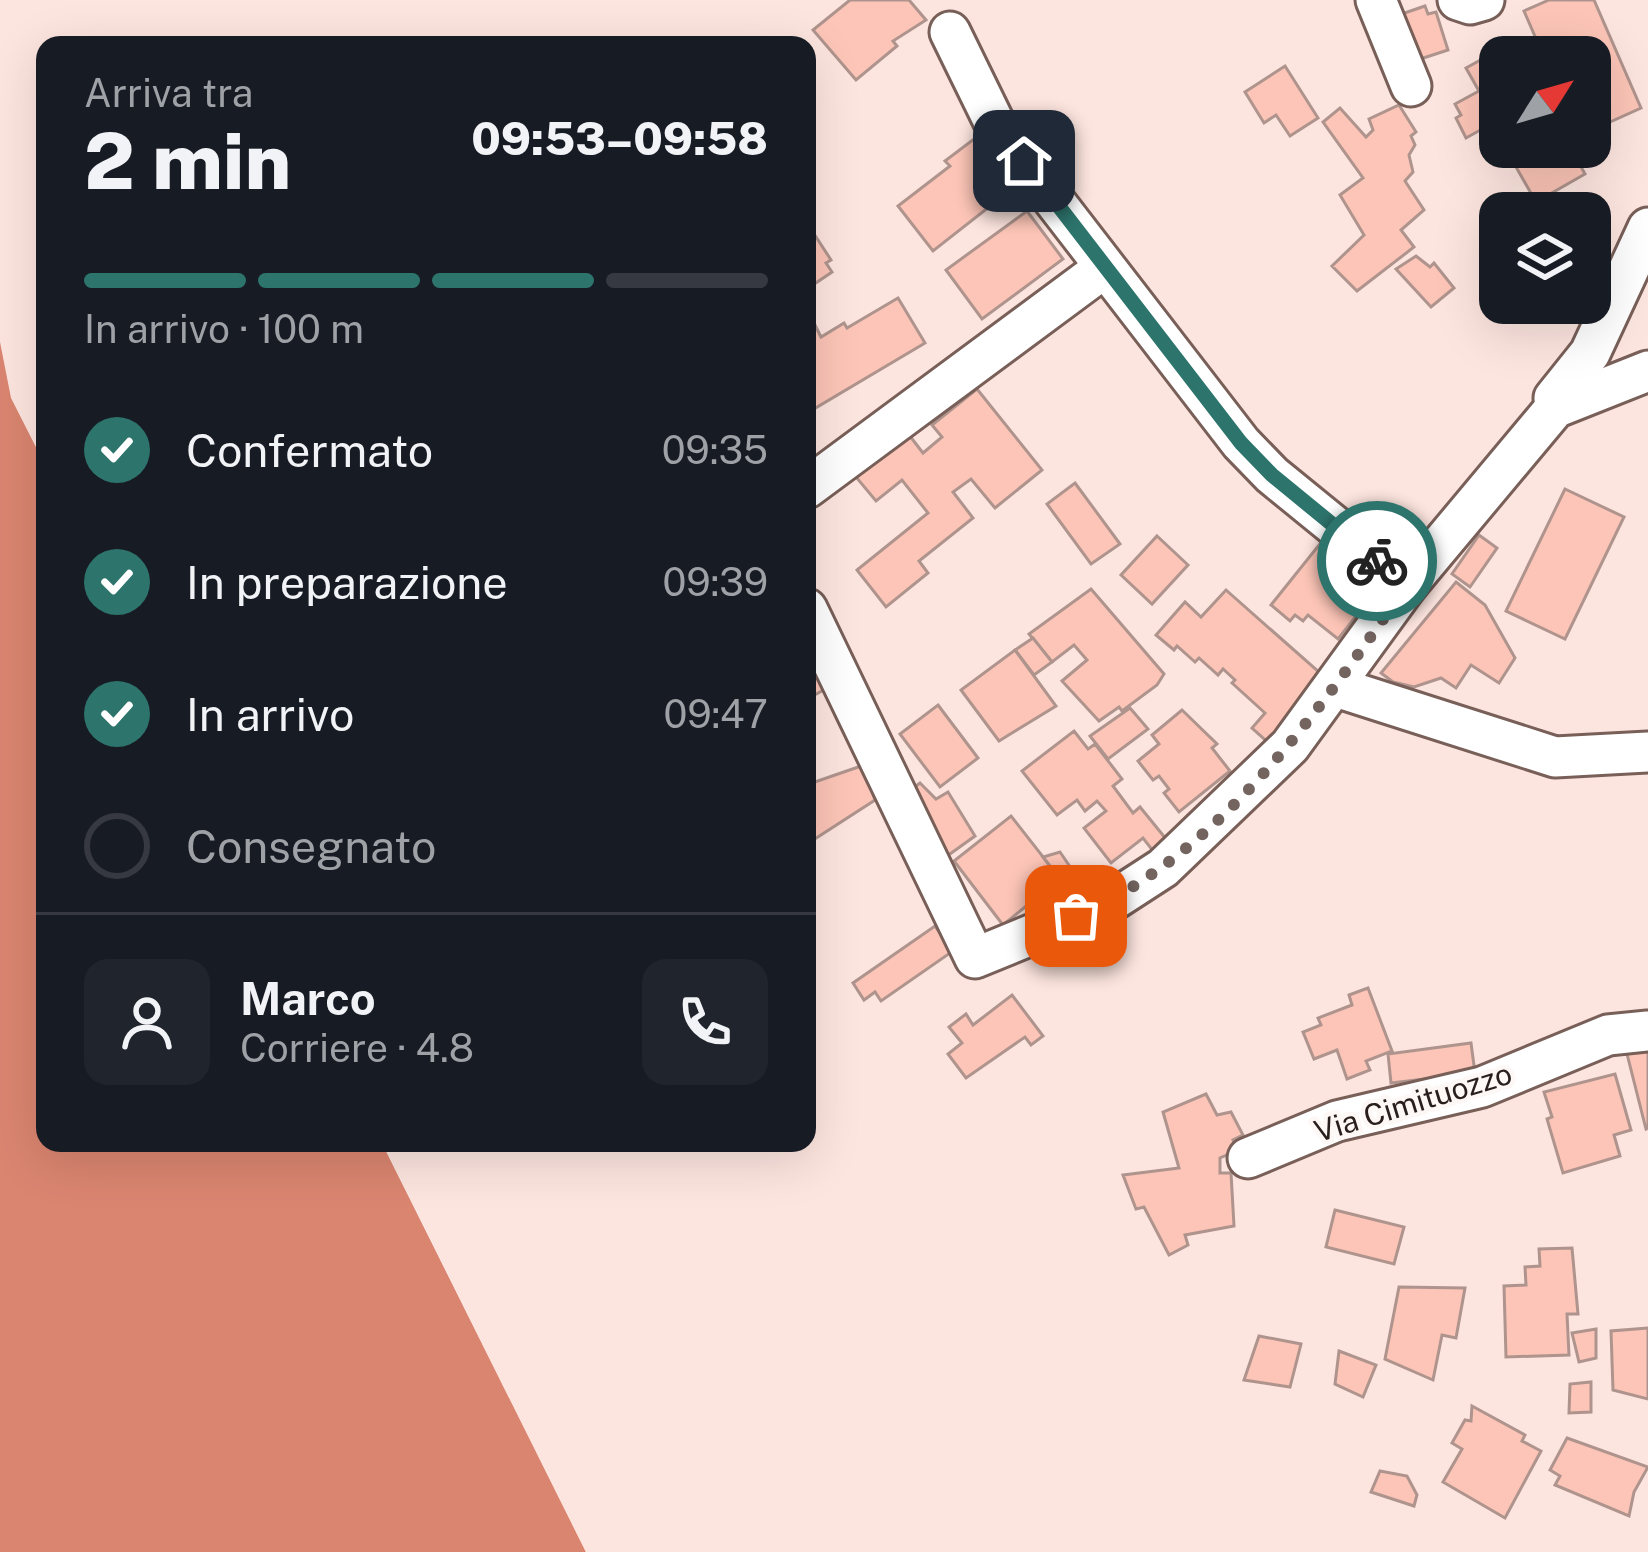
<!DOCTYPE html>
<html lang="it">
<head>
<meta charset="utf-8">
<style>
	body { margin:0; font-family:"Public Sans",sans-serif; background:#20242c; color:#f1f3f6; height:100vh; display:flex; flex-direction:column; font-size:45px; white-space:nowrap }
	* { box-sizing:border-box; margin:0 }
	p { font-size:39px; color:#9ea1a6 }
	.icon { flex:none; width:66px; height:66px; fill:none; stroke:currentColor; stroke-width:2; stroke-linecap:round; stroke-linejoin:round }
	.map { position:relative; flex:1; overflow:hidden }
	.drawer { position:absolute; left:36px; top:36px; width:780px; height:1116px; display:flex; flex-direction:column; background:#171b24; border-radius:24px; box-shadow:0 12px 48px #0002 }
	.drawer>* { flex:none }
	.needle { width:78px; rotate:53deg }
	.controls { position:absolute; left:1479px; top:36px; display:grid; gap:24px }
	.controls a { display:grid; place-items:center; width:132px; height:132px; border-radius:24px; background:#171b24; box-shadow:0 12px 48px #0002; font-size:60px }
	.pin { position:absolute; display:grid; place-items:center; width:102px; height:102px; color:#fff; margin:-51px; border-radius:24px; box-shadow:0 6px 18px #0006 }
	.courier { position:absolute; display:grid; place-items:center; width:120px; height:120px; margin:-60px; border:9px solid #2d746c; border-radius:50%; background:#fff; color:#222; box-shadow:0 3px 15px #0007 }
	.summary em { font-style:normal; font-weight:800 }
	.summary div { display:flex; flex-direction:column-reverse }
	.summary { display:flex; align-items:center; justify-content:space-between; height:204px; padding:0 48px }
	h1 { font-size:78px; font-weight:800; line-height:90px }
	.bar { display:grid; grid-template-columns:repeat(4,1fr); gap:18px 12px; align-content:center; height:144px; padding:0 48px }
	.bar i { height:15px; border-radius:9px; background:#363941 }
	.bar .current { background:#2d746c }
	.bar p { grid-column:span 4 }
	.line { display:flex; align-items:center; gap:30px; padding:0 48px; border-top:3px solid #363941 }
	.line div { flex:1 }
	.round { display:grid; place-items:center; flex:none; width:126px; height:126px; border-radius:24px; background:#20242c }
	ol { padding:0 48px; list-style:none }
	li { display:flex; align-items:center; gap:36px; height:132px }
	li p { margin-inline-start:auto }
	li .icon { padding:12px; border-radius:50%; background:#2d746c; color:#fff; stroke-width:4 }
	li:last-child { color:#9ea1a6 }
	li i { width:66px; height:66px; border:6px solid #363941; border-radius:50% }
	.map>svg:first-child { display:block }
	.water { fill:#da8570 }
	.pier { fill:#fde5df }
	.building { fill:#fcc5b7; stroke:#af948d; stroke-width:3 }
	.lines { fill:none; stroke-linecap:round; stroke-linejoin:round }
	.minor-casing { stroke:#785f58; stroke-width:45 }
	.minor { stroke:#fff; stroke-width:39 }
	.done { stroke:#736460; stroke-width:12; stroke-dasharray:0 21.6 }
	.route { stroke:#2d746c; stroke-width:15 }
	.labels { text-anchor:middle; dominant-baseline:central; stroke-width:9; stroke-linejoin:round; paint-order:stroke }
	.street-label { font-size:30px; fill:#281e1b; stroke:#fdf7f5 }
</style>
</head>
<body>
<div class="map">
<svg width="1648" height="1552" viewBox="0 0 1648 1552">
	<rect width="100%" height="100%" fill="#fde5df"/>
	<!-- water -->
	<polygon class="water" points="0,342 11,398 45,465 45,1143 382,1143 586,1552 0,1552"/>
	<!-- pier -->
	<polygon class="pier" points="382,1143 389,1143 592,1552 586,1552"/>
	<!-- building -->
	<g class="building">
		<polygon points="850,0 909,0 926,20 893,41 897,46 856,80 813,30"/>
		<polygon points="1549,0 1594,0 1641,108 1590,131 1590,57 1544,57 1524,11"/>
		<polygon points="1425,6 1428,14 1436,12 1448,50 1408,63 1393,17"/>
		<polygon points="1513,42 1521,57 1500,57 1500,143 1494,146 1484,128 1466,138 1456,118 1461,115 1455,104 1479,91 1466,68"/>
		<polygon points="1285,66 1318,118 1290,136 1276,115 1264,123 1245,92"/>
		<polygon points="1399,105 1416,132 1411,136 1415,145 1409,155 1413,172 1405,181 1424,210 1401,230 1414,247 1357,291 1332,266 1364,235 1340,195 1363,178 1323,122 1340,108 1366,137 1373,130 1369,119"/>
		<polygon points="974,139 1012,189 933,251 898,206 950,166 945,161"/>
		<polygon points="1517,147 1570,147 1585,174 1536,202 1516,167 1526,162"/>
		<polygon points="1027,211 1063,259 982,319 946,270"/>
		<polygon points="807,223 831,260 826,263 832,272 807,289"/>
		<polygon points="1416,256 1430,267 1434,263 1454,288 1431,307 1396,269"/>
		<polygon points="898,298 925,343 807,413 807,330 815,325 821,337 844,323 847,328"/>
		<polygon points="977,389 1042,470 995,508 971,479 953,492 973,518 919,561 928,573 886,607 857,570 928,513 902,480 876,501 856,477 906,431 923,453 942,437 932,425"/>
		<polygon points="1075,483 1120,544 1091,564 1047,504"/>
		<polygon points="1565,489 1624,517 1565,639 1506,611"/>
		<polygon points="1479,535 1497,548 1470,587 1452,574"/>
		<polygon points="1157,536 1188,565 1152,604 1121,575"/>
		<polygon points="1323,540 1355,565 1350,571 1375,592 1338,639 1308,615 1303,621 1295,615 1290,621 1271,605"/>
		<polygon points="1456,582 1485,605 1515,658 1499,683 1471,665 1456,688 1441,678 1414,687 1393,682 1381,673"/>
		<polygon points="1091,589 1164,674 1157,685 1122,711 1119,707 1099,721 1062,681 1087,660 1074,645 1052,662 1029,634"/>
		<polygon points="1226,590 1329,681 1272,746 1252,728 1265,713 1232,683 1235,680 1223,669 1218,675 1199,658 1195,662 1177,646 1174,650 1156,635 1185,602 1201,617"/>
		<polygon points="807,636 833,685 809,698 807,694"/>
		<polygon points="1033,638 1052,662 1034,675 1015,650"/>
		<polygon points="1015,650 1056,706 999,741 961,690"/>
		<polygon points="938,705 978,758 940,787 900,734"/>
		<polygon points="1130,708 1148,729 1108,759 1090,736"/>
		<polygon points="1182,710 1217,744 1212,748 1230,771 1179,812 1164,793 1169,789 1159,776 1153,780 1138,761 1159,744 1152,735"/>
		<polygon points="1074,731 1088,749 1095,744 1122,779 1113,786 1133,813 1140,807 1171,845 1157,856 1143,838 1111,863 1084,828 1106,811 1097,801 1085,811 1077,800 1057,815 1022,771"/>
		<polygon points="864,765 875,800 807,844 807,778 811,776 815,782"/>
		<polygon points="920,783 936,799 948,792 975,836 936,864 904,795"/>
		<polygon points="1011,816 1058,876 1052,880 1060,890 1030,914 1025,907 1003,925 954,861"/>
		<polygon points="1060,852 1092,899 1046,917 1039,907 1060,890 1052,880 1058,876 1043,857"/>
		<polygon points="935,926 953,951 881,1001 875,992 864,1000 853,983"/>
		<polygon points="1368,988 1392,1051 1366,1061 1370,1070 1347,1079 1337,1050 1314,1059 1303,1032 1321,1025 1318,1018 1352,1005 1349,995"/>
		<polygon points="1012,995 1043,1036 1031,1045 1025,1037 966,1078 948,1054 962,1043 949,1027 966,1014 973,1025"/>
		<polygon points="1471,1043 1475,1073 1391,1083 1388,1054"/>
		<polygon points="1648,1045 1648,1128 1646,1129 1625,1046"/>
		<polygon points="1615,1074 1631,1130 1614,1135 1620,1156 1563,1173 1547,1119 1552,1117 1544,1092"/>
		<polygon points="1206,1094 1217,1115 1231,1112 1243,1135 1233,1140 1238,1150 1220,1158 1220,1173 1231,1173 1234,1226 1185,1235 1188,1245 1169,1255 1144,1207 1136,1209 1123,1175 1179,1168 1163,1112"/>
		<polygon points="1335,1210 1404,1227 1394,1264 1326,1247"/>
		<polygon points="1572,1248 1578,1314 1567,1314 1569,1355 1506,1357 1504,1286 1526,1285 1525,1267 1540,1266 1539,1249"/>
		<polygon points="1399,1287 1465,1288 1456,1338 1442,1335 1433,1380 1385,1359"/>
		<polygon points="1648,1328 1648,1399 1613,1390 1611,1331"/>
		<polygon points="1596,1329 1596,1358 1579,1362 1572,1333"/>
		<polygon points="1259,1336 1301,1344 1290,1387 1244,1380"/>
		<polygon points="1339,1351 1376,1365 1363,1397 1335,1384"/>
		<polygon points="1591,1382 1591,1412 1569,1413 1570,1384"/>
		<polygon points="1472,1406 1525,1435 1522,1441 1541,1451 1505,1518 1443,1482 1462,1449 1452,1443 1465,1420 1471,1421"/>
		<polygon points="1567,1438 1648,1467 1634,1492 1629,1516 1555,1485 1560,1476 1550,1470"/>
		<polygon points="1380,1471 1407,1476 1417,1495 1414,1506 1371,1492"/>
	</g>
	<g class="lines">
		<!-- minor casing -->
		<g class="minor-casing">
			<g id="minor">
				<polyline points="1376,0 1411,86"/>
				<polyline points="1458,0 1470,4 1484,0"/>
				<polyline points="950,32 995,124 1241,443 1272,475 1407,585"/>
				<polyline points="1555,408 1554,398 1590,353 1648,228"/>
				<polyline points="807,488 1104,268"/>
				<polyline points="807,609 975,958 1109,903 1163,868 1290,746 1407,585 1555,408 1648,371"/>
				<polyline points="1336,687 1555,757 1648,752"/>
				<polyline points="1248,1158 1337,1121 1482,1087 1608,1035 1648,1031"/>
			</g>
		</g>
		<!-- minor -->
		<use href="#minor" class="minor"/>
	</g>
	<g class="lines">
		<!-- done -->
		<path class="done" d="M 1076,916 C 1218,857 1322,707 1407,585 L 1377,561"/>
		<!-- route -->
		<polyline class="route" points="1024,161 1241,443 1272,475 1377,561"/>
	</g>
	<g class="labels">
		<!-- street labels -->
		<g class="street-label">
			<text transform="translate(1413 1102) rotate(-17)">Via Cimituozzo</text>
		</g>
	</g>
</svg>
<div class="controls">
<a><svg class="needle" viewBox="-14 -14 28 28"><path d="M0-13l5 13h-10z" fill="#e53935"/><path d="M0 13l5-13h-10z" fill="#9ea1a6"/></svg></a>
<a><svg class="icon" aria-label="layers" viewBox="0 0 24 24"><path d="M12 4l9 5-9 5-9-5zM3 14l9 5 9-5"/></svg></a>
</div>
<div class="pin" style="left:1076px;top:916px;background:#ea580c"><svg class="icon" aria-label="bag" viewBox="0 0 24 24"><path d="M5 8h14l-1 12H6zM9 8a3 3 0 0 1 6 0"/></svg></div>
<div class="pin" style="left:1024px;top:161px;background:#1f2937"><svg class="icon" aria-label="home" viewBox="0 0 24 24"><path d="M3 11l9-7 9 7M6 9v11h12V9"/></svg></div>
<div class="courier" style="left:1377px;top:561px"><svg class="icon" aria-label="bike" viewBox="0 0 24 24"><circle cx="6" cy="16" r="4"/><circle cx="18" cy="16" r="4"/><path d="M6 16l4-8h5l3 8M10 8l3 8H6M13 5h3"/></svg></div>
<section class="drawer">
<div class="summary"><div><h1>2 min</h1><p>Arriva tra</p></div><em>09:53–09:58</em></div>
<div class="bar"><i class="current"></i><i class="current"></i><i class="current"></i><i></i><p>In arrivo · 100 m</p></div>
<ol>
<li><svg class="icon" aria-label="check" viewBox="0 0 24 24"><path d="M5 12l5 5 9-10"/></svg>Confermato<p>09:35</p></li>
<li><svg class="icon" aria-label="check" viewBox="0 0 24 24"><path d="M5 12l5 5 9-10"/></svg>In preparazione<p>09:39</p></li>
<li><svg class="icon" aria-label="check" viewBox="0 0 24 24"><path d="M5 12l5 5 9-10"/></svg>In arrivo<p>09:47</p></li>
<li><i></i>Consegnato</li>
</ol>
<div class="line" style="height:216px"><a class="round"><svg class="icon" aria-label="person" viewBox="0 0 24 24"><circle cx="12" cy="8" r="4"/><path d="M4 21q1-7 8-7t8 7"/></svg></a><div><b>Marco</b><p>Corriere · 4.8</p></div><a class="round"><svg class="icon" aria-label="phone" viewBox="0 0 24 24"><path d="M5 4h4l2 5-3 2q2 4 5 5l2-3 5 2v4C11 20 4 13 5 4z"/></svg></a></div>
</section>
</div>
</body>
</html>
